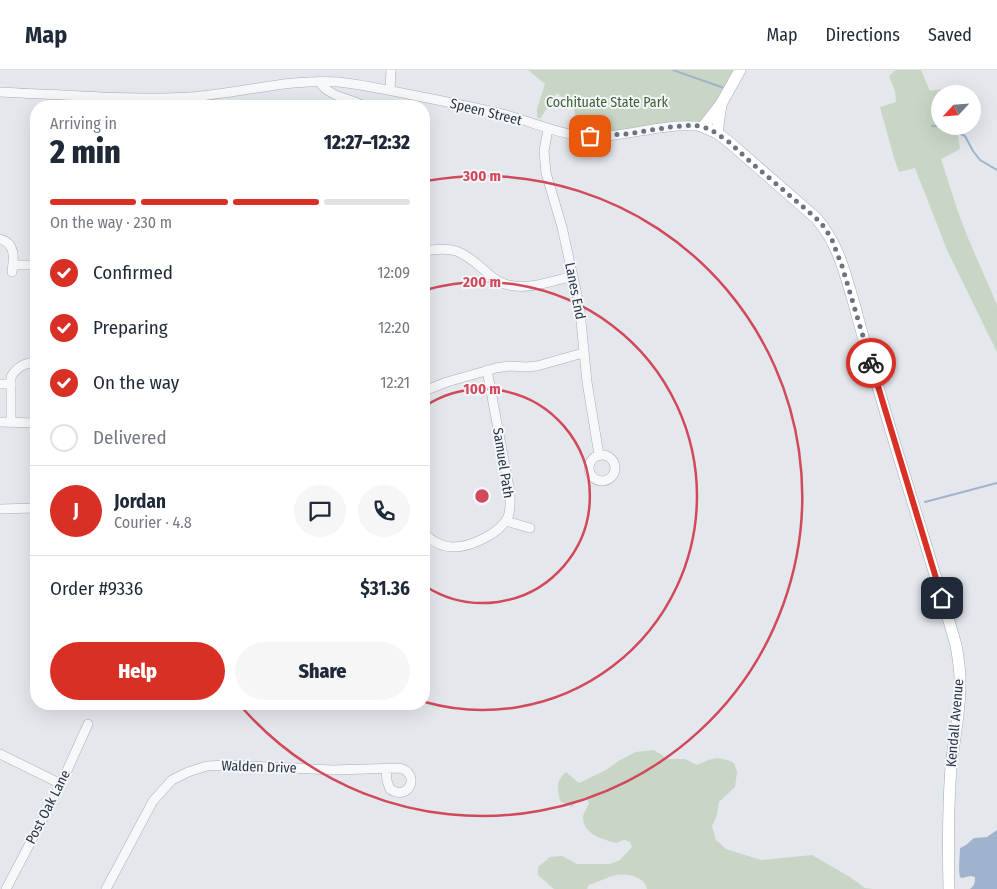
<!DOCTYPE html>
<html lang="en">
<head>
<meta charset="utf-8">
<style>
	body { margin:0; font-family:"Fira Sans Condensed",sans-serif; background:#f6f6f7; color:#1f2937; height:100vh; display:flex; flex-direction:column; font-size:19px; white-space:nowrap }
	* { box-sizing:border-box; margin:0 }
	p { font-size:16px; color:#747a83 }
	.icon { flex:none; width:28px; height:28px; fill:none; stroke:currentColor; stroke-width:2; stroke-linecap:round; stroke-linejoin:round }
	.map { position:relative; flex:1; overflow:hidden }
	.details { position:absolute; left:30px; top:30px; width:400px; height:610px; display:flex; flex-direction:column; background:#fff; border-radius:20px; box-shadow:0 5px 20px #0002 }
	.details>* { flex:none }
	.needle { width:32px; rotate:244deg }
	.fabs { position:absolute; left:931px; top:15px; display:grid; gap:10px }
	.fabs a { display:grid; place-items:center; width:50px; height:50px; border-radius:50%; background:#fff; box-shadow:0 5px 20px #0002; font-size:25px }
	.pin { position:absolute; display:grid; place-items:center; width:42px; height:42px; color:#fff; margin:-21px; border-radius:10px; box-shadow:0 2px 8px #0006 }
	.courier { position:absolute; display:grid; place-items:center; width:50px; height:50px; margin:-25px; border:4px solid #d93025; border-radius:50%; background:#fff; color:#222; box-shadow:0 1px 6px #0007 }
	.summary em { font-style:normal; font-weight:800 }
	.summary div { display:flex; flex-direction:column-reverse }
	.summary { display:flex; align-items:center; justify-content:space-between; height:85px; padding:0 20px }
	h1 { font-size:32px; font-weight:800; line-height:38px }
	.bar { display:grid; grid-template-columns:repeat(4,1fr); gap:8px 5px; align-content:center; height:60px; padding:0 20px }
	.bar i { height:6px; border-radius:4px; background:#e0e1e3 }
	.bar .selected { background:#d93025 }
	.bar p { grid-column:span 4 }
	.line { display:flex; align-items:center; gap:12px; padding:0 20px; border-top:1px solid #e0e1e3 }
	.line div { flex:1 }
	.round { display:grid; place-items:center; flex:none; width:52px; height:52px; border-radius:26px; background:#f6f6f7 }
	ol { padding:0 20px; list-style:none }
	li { display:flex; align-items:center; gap:15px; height:55px }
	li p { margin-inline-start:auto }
	li .icon { padding:5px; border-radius:50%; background:#d93025; color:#fff; stroke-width:4 }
	li:last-child { color:#747a83 }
	li i { width:28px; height:28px; border:2px solid #e0e1e3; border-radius:50% }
	.action { display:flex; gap:10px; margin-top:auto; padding:10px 20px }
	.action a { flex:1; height:58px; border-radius:30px; background:#d93025; color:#fff; font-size:20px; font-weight:800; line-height:58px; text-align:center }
	.action a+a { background:#f6f6f7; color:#1f2937 }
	header { display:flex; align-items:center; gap:30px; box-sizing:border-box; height:70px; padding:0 25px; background:#fff; border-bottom:1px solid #e0e1e3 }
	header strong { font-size:24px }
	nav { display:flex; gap:28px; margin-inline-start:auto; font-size:18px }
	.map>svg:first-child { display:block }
	.green { fill:#c9d6c5 }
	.water { fill:#9fb4cc }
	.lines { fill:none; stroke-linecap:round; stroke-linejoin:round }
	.stream { stroke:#9fb4cc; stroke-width:2 }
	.minor-casing { stroke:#a9aeb7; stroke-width:10 }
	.major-casing { stroke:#a3abb8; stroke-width:12 }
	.minor { stroke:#f7f8fa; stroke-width:9 }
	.major { stroke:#fff; stroke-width:11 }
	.done { stroke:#6c737f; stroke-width:5; stroke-dasharray:0 9 }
	.route { stroke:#d93025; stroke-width:6 }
	.ring { fill:none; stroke:#d1495b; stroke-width:2.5 }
	.labels { text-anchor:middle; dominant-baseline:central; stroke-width:4; stroke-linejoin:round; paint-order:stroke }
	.park-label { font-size:14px; fill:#3f6138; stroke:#f4f6f9 }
	.street-label { font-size:14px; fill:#2b3445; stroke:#f4f6f9 }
	.centre { fill:#d1495b; stroke:#f4f6f9; stroke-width:2.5 }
	.ring-label { font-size:15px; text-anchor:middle; font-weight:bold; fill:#d1495b; stroke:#f4f6f9; stroke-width:4; stroke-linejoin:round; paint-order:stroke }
</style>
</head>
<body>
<header>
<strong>Map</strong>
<nav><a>Map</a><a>Directions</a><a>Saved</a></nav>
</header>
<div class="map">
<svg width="997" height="819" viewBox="0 0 997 819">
	<rect width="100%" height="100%" fill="#e4e7ec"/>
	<!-- green -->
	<g class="green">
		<polygon points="528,0 740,0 703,57 581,66 573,36 557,23 540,49 537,47 537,39 545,14"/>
		<polygon points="896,0 921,0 930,21 941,19 943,24 940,24 940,56 954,56 958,66 960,79 941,89 958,142 968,168 997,235 997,282 947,180 915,98 899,102 894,88 880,37 896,32 895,21 889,6"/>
		<path d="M 654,680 L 668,689 L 685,689 L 697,695 C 712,688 718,685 734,693 L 737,702 L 735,717 L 719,732 L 717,745 L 712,756 L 716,770 L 726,779 L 761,790 L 812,785 L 850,807 L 865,818 L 873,819 L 647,819 C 645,807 628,803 616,805 C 607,807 598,812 589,815 L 587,819 L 554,819 L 538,805 L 538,797 L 550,787 L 562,786 L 577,794 L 610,794 L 620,790 L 632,777 L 630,772 L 624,770 L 616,773 C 603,769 584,765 583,748 C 583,744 587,738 589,733 L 586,727 L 577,730 L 572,737 L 560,731 C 558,718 555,712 566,702 L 579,713 L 606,700 L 620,690 L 636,682 Z"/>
	</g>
	<!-- water -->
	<path class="water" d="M 997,760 L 997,819 L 970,819 C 974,816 975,813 975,807 L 970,806 L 962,808 L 960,807 C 958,797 960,787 960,778 L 966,775 L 974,768 L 987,767 Z"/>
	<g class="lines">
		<!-- stream -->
		<g class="stream">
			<polyline points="673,0 724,18"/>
			<polyline points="932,56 940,56"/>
			<polyline points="943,56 965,66 973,81 980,90 997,100"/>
			<polyline points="925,432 997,413"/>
		</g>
		<!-- minor casing -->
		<g class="minor-casing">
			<g id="minor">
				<path d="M 320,12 C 327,26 351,29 364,36"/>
				<polyline points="390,20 391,0"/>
				<path d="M 0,22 C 34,24 68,25 102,27 C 131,28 160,29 189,27 C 239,24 289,8 339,12 C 366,15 391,21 417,26 C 448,32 479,38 510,46 C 535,53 556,63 582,66 C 623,70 663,51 703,57"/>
				<polyline points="548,59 544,81 546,103 562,157 577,225 580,241 587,312 599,385"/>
				<path d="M 0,169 C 16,173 14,189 12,202"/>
				<path d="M 424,181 C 453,176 461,180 483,199 C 489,205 496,211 505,214 C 526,221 552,211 573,206"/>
				<polyline points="13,195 36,195"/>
				<polyline points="0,314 11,314"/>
				<polyline points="424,321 447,312 496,298 509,296 526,297 537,296 583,283"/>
				<polyline points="0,352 36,353"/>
				<path d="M 11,352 L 11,307 C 17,296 25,294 36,291"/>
				<circle cx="602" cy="398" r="13"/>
				<polyline points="0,439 36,438"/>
				<polyline points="506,451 530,458"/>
				<path d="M 424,462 C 430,470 440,476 451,477 C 469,478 500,464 508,447 C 511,439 510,431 510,423 L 487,300"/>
				<polyline points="0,684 61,714"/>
				<polyline points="6,819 61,714 88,654"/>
				<path d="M 106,819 L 153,731 L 172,710 L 188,702 L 207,696 L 228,695 L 333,700 L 400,698 C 421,704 409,732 390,719 L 387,711 L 386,698"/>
			</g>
		</g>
		<!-- major casing -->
		<g class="major-casing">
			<g id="major">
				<path d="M 740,0 L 721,34 L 703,57 L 717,63 L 729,72 L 816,148 C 839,174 845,204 855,237 C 862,264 870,291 878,317 C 903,403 931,489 956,575 C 958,587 960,598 960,609 C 961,639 954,668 951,697 C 948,737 948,778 949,819"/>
				<polyline points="717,63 721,34"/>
			</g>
		</g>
		<!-- minor -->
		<use href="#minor" class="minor"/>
		<!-- major -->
		<use href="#major" class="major"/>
	</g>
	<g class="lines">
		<!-- done -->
		<polyline class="done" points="590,66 627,64 670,57 694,55 710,59 729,72 754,95 816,148 825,158 832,170 842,196 871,293"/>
		<!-- route -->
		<polyline class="route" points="871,293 942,528"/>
	</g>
	<!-- distance rings -->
	<g class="ring">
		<path d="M425 336A107 107 0 1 1 425 516"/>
		<path d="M425 220A214 214 0 1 1 425 632"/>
		<path d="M426 111A320 320 0 1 1 239 634"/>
	</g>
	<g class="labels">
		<!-- park labels -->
		<g class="park-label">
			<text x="607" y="32">Cochituate State Park</text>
		</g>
		<!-- street labels -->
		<g class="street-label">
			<text transform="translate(486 42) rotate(14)">Speen Street</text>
			<text transform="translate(575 221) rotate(79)">Lanes End</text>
			<text transform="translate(503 393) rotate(81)">Samuel Path</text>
			<text transform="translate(955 653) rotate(-85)">Kendall Avenue</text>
			<text transform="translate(259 697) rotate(2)">Walden Drive</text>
			<text transform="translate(48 737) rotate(-63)">Post Oak Lane</text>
		</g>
	</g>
	<circle cx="482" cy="426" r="8" class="centre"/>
	<g class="ring-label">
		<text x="482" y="111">300 m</text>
		<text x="482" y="217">200 m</text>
		<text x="482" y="324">100 m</text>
	</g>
</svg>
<div class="fabs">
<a><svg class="needle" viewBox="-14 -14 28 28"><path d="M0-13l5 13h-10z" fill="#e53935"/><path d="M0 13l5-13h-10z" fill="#747a83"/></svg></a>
</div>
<div class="pin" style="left:590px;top:66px;background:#ea580c"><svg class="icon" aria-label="bag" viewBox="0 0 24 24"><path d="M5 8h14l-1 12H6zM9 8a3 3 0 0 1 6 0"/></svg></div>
<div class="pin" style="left:942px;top:528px;background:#1f2937"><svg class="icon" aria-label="home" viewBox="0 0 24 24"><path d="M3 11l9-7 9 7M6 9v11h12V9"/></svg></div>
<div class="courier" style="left:871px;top:293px"><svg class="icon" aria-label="bike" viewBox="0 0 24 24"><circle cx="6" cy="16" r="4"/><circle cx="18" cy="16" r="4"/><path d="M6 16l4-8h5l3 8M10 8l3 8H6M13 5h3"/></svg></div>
<section class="details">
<div class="summary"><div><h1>2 min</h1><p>Arriving in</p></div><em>12:27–12:32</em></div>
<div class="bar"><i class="selected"></i><i class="selected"></i><i class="selected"></i><i></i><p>On the way · 230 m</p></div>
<ol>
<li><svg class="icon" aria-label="check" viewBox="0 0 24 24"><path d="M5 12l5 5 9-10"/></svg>Confirmed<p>12:09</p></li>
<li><svg class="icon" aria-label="check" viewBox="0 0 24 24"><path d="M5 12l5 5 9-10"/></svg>Preparing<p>12:20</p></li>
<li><svg class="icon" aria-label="check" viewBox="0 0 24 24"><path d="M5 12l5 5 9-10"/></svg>On the way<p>12:21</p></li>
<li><i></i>Delivered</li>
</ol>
<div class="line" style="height:90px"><b class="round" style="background:#d93025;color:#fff">J</b><div><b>Jordan</b><p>Courier · 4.8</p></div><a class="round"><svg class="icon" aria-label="chat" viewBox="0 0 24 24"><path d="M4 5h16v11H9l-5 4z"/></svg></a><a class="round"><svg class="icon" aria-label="phone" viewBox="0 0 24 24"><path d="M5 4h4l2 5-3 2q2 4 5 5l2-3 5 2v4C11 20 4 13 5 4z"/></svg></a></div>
<div class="line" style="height:65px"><div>Order #9336</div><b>$31.36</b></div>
<div class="action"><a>Help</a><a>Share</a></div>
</section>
</div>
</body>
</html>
